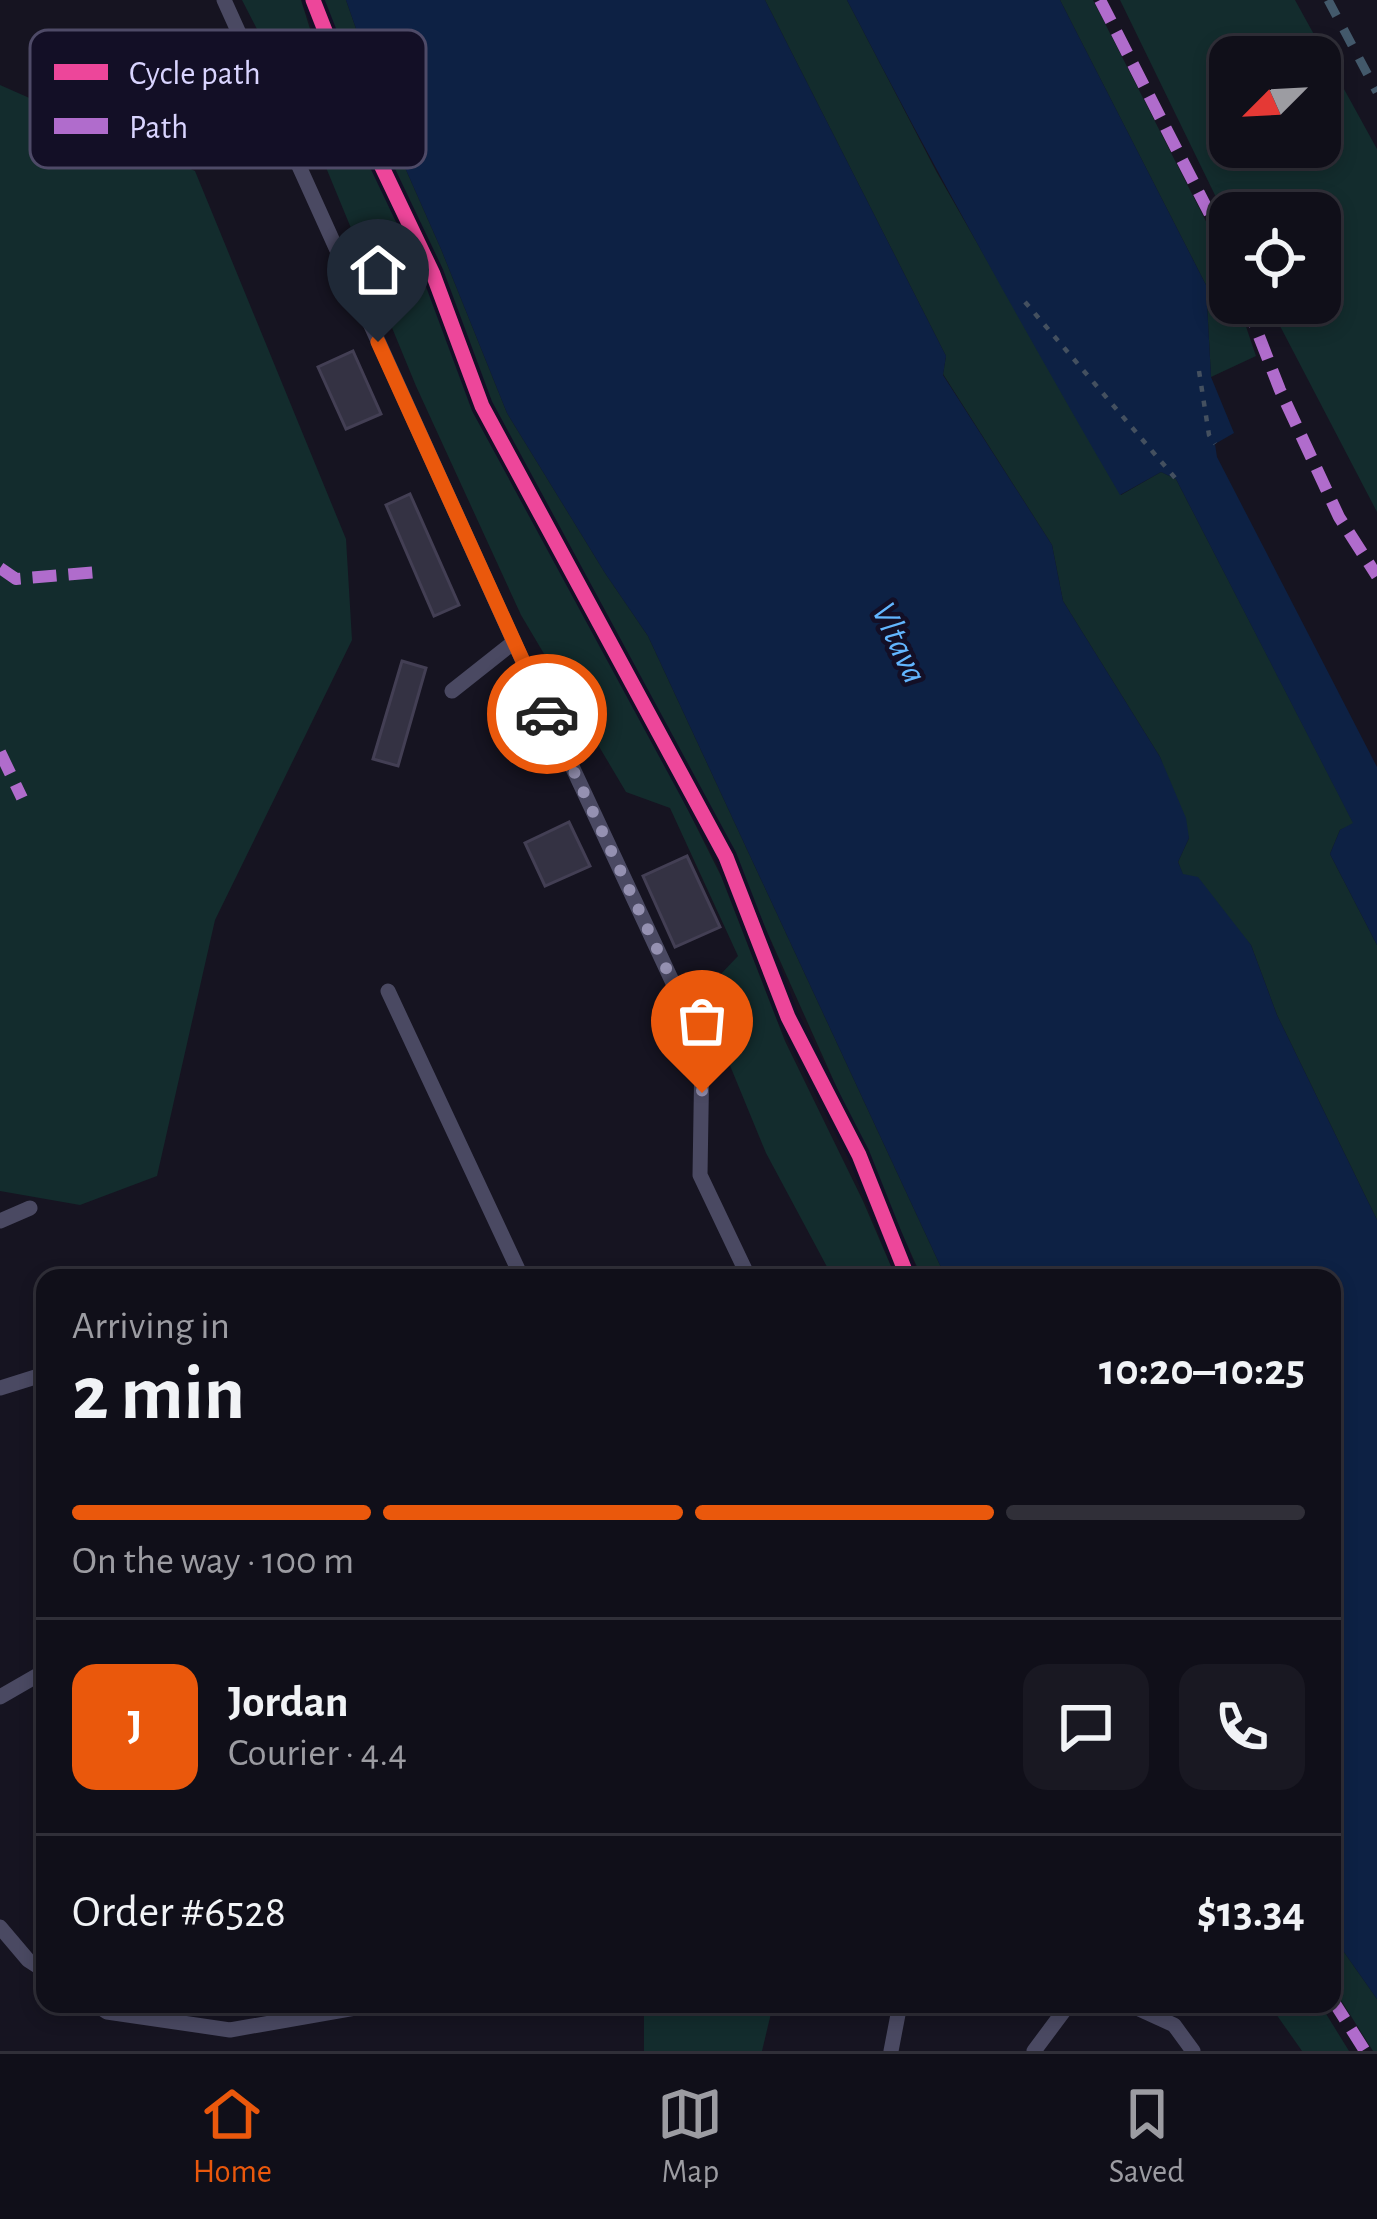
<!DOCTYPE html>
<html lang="en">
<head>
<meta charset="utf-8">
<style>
	body { margin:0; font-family:"Alegreya Sans",sans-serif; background:#191822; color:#f1f3f6; height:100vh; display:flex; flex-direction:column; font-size:45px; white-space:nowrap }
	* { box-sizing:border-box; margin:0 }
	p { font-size:39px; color:#9c9ca2 }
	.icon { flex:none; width:66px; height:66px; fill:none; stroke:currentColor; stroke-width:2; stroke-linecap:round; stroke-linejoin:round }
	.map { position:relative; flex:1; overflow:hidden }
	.panel { position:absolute; left:36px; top:1269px; width:1305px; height:744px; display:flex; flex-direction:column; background:#100f19; border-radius:24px; box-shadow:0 6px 18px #0003,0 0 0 3px #302f38 }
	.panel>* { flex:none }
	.needle { width:78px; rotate:246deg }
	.controls { position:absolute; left:1209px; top:36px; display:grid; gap:24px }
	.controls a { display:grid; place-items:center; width:132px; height:132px; border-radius:24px; background:#100f19; box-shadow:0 6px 18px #0003,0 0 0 3px #302f38; font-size:60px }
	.pin { position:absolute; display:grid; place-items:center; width:102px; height:102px; color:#fff; margin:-123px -51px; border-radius:50% 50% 50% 0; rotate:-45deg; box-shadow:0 0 12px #0007 }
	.pin .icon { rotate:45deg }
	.courier { position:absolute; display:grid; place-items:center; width:120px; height:120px; margin:-60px; border:9px solid #ea580c; border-radius:50%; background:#fff; color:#222; box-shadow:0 3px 15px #0007 }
	.summary em { font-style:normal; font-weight:700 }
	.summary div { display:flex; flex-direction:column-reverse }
	.summary { display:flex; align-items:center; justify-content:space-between; height:204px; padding:0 36px }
	h1 { font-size:78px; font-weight:700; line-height:90px }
	.bar { display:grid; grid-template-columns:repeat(4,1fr); gap:18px 12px; align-content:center; height:144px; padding:0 36px }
	.bar i { height:15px; border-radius:9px; background:#302f38 }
	.bar .on { background:#ea580c }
	.bar p { grid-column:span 4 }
	.line { display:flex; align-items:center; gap:30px; padding:0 36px; border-top:3px solid #302f38 }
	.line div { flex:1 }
	.round { display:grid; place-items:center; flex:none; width:126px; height:126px; border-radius:24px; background:#191822 }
	.dock { display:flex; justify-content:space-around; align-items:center; height:168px; border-top:3px solid #302f38; background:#100f19; font-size:33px; color:#9c9ca2 }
	.dock a { display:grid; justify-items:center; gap:6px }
	.dock .on { color:#ea580c }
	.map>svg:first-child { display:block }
	.green { fill:#132c2d; fill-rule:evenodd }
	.water { fill:#0d2144 }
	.building { fill:#343243; stroke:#433f54; stroke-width:3 }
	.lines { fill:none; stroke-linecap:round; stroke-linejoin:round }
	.path { stroke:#44505f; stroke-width:4.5; stroke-dasharray:6 9; stroke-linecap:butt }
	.lane { stroke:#4a4962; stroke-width:15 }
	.rail { stroke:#43596b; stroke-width:9; stroke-dasharray:18 15; stroke-linecap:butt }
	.quiet { stroke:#b06ccc; stroke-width:12; stroke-dasharray:24 12; stroke-linecap:butt }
	.cycleway-casing { stroke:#130f26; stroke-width:22 }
	.cycleway { stroke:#ed469a; stroke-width:15 }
	.done { stroke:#9591b1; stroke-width:12; stroke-dasharray:0 21.6 }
	.route { stroke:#ea580c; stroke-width:15 }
	.labels { text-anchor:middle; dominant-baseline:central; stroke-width:9; stroke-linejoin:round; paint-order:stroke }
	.water-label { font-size:36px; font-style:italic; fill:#62b6ff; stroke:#130f26 }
	.key { fill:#130f26; stroke:#4e4a67; stroke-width:3 }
	.key-label { font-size:33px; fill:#d9d4ff }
</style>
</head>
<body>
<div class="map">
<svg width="1377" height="2051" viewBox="0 0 1377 2051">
	<rect width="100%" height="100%" fill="#161421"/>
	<!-- green -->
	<g class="green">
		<polygon points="242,0 301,0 321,64 432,293 473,412 658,750 721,876 785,1041 863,1201 896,1278 833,1278 766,1153 701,995 738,956 670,808 626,792 521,615 416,386 318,148"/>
		<polygon points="318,0 346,0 403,163 441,249 507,413 605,573 648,636 946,1278 922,1278 734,858 593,589 486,403 431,262 367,126"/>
		<polygon points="765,0 847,0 936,171 1121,495 1161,472 1176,479 1354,824 1340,830 1330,854 1377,945 1377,1220 1277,1015 1251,945 1183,875 1178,862 1189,838 1160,757 1063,601 1052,545 943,374 946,356"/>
		<polygon points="1060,0 1093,0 1216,241 1230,281 1230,303 1238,303 1256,356 1211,377 1206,285"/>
		<path d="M 1120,0 L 1295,0 L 1377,149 L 1377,512 L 1268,303 L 1320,303 L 1320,213 L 1230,213 L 1230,226 ZM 1230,57 L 1320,57 L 1320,147 L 1230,147 Z"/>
		<polygon points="0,85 195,171 346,539 352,640 215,920 157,1176 80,1205 0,1191"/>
		<polygon points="1332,1935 1377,1999 1377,2051 1373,2051 1332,1986"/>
		<polygon points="644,2004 771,2004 772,2009 762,2051 644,2051"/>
		<polygon points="1269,2004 1320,2004 1349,2051 1302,2051"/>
	</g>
	<!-- water -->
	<g class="water">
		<polygon points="346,0 765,0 946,356 943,375 1052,545 1063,601 1160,757 1186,818 1189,838 1178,862 1183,874 1198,877 1251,945 1277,1015 1377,1220 1377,1999 1332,1935 1332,1278 946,1278 648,636 605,573 507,413 441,249 403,163"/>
		<path d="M 847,0 L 1060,0 L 1206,285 L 1211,377 L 1234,433 L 1215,444 L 1217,457 L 1377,767 L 1377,945 L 1330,854 L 1340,830 L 1353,823 L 1176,479 L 1161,472 L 1120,495 C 1025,332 934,168 847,0 Z"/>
	</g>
	<!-- building -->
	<g class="building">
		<polygon points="353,351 381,414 346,429 318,367"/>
		<polygon points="410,494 459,605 434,616 386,505"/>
		<polygon points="402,661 426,668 398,766 373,759"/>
		<polygon points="569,822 590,866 545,886 525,843"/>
		<polygon points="687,856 720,927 675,947 643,876"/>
	</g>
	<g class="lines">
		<!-- path -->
		<g class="path">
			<polyline points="1025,302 1176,479"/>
			<polyline points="1199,371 1209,435 1215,444"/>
		</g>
		<!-- lane -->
		<g class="lane">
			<polyline points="224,0 514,642 673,983 702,1052 700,1175 749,1278"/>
			<polyline points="452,691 514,642"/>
			<polyline points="388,991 522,1278"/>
			<polyline points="0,1221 30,1208"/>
			<polyline points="0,1388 45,1374"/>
			<polyline points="0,1697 45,1671"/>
			<polyline points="0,1927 28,1960 45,1971"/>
			<polyline points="95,2004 107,2012 230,2030 378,2004"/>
			<polyline points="1128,2004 1174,2025 1193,2051"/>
			<polyline points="891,2051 900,2004"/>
			<polyline points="1034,2051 1069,2004"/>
		</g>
		<!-- rail -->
		<polyline class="rail" points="1328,0 1377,92"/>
		<!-- quiet -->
		<g class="quiet">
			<polyline points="1100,0 1219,232 1230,261"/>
			<polyline points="1246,303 1280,390 1339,517 1377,576"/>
			<polyline points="0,568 16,579 98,572"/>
			<polyline points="0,752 22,798"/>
			<polyline points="1332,1999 1365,2051"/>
		</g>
		<!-- cycleway casing -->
		<g class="cycleway-casing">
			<polyline id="cycleway" points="313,0 362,125 433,274 482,406 726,857 788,1017 859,1155 908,1278"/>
		</g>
		<!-- cycleway -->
		<use href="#cycleway" class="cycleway"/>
	</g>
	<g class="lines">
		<!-- done -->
		<polyline class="done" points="547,714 673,983 702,1052 702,1093"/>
		<!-- route -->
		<polyline class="route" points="378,342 547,714"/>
	</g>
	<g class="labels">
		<!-- water labels -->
		<g class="water-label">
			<text transform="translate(899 643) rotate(65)">Vltava</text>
		</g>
	</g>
	<!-- legend -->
	<rect x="30" y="30" width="396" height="138" rx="18" class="key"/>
	<rect x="54" y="64" width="54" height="16" fill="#ed469a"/>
	<rect x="54" y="118" width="54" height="16" fill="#b06ccc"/>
	<g class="key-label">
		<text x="129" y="84">Cycle path</text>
		<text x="129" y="138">Path</text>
	</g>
</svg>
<div class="controls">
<a><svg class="needle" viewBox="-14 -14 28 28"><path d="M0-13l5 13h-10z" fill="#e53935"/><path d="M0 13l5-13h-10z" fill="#9c9ca2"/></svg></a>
<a><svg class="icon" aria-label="locate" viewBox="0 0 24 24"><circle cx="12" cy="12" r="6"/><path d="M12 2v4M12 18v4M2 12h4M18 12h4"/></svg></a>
</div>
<div class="pin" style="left:702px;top:1093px;background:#ea580c"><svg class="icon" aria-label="bag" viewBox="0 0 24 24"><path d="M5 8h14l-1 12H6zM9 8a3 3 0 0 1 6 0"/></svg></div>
<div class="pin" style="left:378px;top:342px;background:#1f2937"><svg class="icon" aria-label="home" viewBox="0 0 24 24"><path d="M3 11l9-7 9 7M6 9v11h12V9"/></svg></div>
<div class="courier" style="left:547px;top:714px"><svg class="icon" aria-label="car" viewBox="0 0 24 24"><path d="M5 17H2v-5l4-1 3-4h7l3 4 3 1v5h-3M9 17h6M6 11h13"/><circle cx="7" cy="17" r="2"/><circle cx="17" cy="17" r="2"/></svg></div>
<section class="panel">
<div class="summary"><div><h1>2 min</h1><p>Arriving in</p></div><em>10:20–10:25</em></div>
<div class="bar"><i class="on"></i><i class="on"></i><i class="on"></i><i></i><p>On the way · 100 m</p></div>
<div class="line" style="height:216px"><b class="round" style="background:#ea580c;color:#fff">J</b><div><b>Jordan</b><p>Courier · 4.4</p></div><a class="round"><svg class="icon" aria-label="chat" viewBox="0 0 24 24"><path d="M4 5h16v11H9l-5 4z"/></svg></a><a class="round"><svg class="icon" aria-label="phone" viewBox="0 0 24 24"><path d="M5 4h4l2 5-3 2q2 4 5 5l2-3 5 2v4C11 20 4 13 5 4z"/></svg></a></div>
<div class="line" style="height:156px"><div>Order #6528</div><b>$13.34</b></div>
</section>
</div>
<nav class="dock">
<a class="on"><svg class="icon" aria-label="home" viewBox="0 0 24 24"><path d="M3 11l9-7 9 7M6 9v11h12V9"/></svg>Home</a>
<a><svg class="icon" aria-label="map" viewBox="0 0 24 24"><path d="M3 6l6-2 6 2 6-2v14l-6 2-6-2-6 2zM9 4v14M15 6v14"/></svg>Map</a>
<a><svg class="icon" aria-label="saved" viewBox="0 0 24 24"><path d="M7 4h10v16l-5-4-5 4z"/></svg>Saved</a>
</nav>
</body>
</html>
